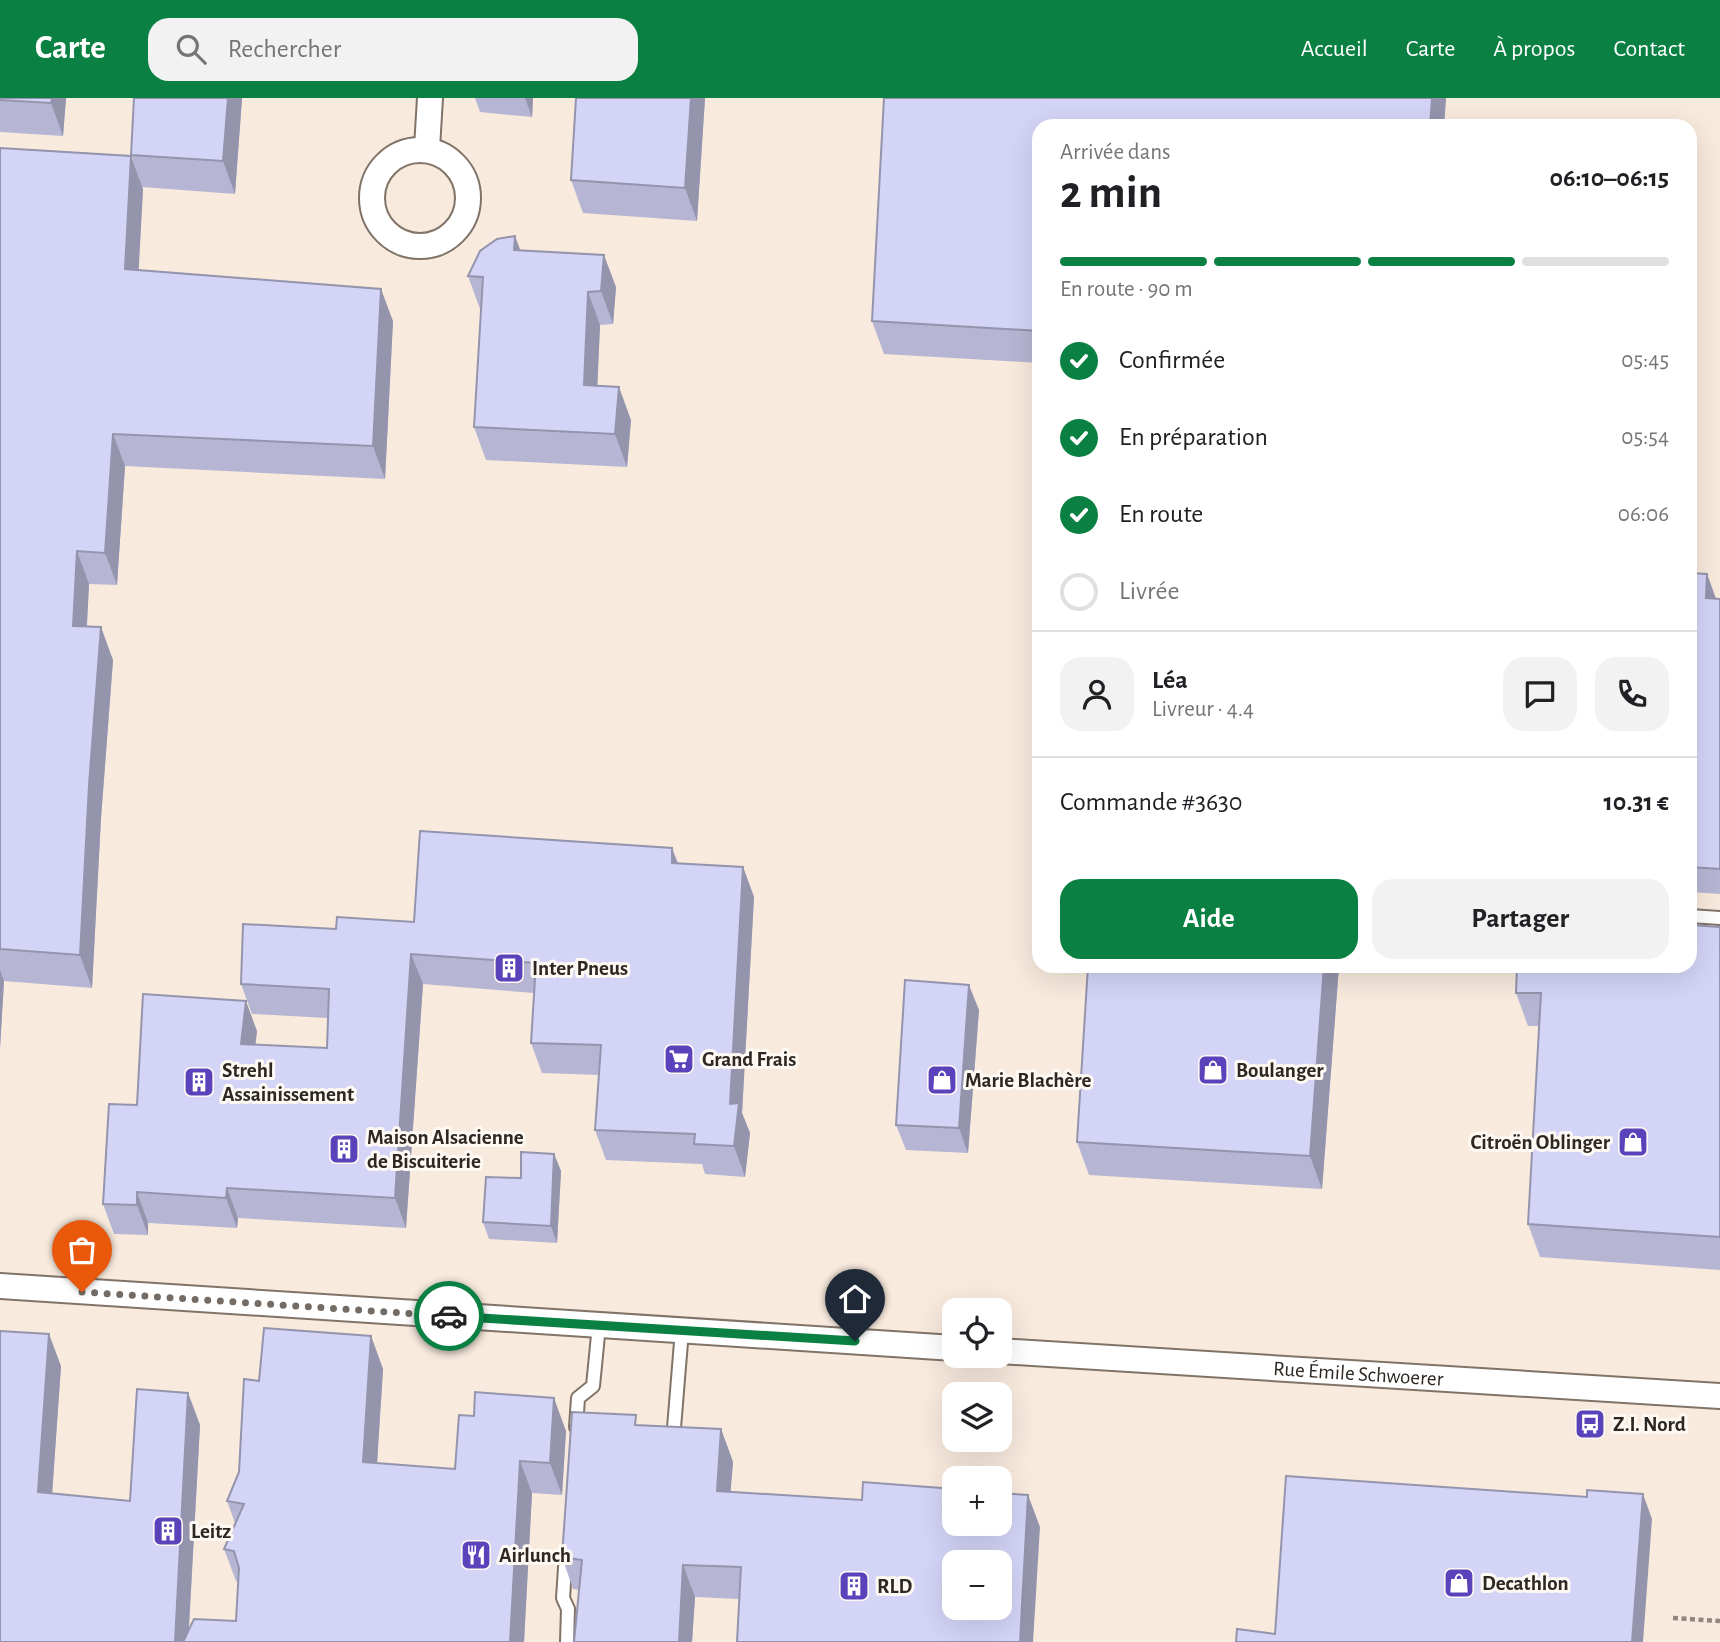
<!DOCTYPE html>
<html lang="fr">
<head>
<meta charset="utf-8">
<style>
	body { margin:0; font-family:"Alegreya Sans",sans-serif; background:#f2f2f2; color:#202124; height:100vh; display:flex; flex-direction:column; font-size:26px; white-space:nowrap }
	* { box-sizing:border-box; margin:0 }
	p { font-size:23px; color:#757577 }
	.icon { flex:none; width:38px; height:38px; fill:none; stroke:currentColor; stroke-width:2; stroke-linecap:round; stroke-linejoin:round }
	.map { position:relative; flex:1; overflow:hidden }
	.side { position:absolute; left:1032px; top:21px; width:665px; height:854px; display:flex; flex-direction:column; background:#fff; border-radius:21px; box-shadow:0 7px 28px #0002 }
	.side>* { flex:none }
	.controls { position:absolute; left:942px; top:1200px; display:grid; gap:14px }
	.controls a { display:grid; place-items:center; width:70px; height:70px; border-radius:14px; background:#fff; box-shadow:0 7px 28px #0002; font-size:35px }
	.pin { position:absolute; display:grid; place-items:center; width:60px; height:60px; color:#fff; margin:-72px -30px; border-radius:50% 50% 50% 0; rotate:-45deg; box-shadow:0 0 7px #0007 }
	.pin .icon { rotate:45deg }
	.courier { position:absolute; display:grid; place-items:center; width:70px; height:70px; margin:-35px; border:5px solid #0b8043; border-radius:50%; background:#fff; color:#222; box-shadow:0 2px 9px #0007 }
	.headline em { font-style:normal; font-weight:700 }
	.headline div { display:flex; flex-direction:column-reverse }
	.headline { display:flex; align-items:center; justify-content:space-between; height:119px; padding:0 28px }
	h1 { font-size:46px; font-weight:700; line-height:52px }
	.bar { display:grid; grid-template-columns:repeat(4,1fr); gap:10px 7px; align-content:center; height:84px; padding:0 28px }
	.bar i { height:9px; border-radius:5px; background:#e0e0e0 }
	.bar .active { background:#0b8043 }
	.bar p { grid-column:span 4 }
	.line { display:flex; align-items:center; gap:18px; padding:0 28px; border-top:2px solid #e0e0e0 }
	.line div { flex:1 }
	.round { display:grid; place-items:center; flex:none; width:74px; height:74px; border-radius:21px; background:#f2f2f2 }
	ol { padding:0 28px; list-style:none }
	li { display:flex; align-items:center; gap:21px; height:77px }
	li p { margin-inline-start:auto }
	li .icon { padding:7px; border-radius:50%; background:#0b8043; color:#fff; stroke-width:4 }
	li:last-child { color:#757577 }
	li i { width:38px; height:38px; border:4px solid #e0e0e0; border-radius:50% }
	.cta { display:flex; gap:14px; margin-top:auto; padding:14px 28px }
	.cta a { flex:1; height:80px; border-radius:21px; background:#0b8043; color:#fff; font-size:28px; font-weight:700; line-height:80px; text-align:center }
	.cta a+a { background:#f2f2f2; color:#202124 }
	header { display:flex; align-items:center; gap:42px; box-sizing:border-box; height:98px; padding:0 35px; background:#0b8043; color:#fff }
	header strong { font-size:33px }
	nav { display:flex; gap:38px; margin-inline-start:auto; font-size:24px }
	.search { width:490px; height:63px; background:#f2f2f2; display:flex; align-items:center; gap:18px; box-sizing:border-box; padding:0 24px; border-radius:21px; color:#757577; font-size:26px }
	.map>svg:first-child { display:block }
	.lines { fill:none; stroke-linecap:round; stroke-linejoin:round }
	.lane-casing { stroke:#807368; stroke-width:16 }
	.street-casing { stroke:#807368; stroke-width:28 }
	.path { stroke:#90867d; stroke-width:4.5; stroke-dasharray:5 3.5; stroke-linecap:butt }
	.lane { stroke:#fff; stroke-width:12 }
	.street { stroke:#fff; stroke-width:24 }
	.wall { fill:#b6b6d4 }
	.shaded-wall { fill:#9494ad }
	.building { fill:#d4d4f7; stroke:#9494ad; stroke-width:2; fill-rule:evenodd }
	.done { stroke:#746c64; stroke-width:7; stroke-dasharray:0 12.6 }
	.route { stroke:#0b8043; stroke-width:9 }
	.labels { text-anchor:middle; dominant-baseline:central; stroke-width:6; stroke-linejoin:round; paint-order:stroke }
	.poi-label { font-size:21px; font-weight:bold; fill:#2d2823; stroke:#fef9f3; text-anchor:start }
	.street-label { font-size:21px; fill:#2d2823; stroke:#fef9f3 }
</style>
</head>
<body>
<header>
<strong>Carte</strong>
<div class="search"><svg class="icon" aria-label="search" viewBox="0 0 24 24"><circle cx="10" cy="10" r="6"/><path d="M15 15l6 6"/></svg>Rechercher</div>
<nav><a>Accueil</a><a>Carte</a><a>À propos</a><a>Contact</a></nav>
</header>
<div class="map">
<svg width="1720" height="1544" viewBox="0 0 1720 1544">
	<rect width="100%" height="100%" fill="#f8eadd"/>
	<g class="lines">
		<!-- lane casing -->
		<g class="lane-casing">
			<g id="lane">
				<polyline points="1690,818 1720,820"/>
				<polyline points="576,1329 578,1300 593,1288 599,1227"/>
				<polyline points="673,1342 682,1232"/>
				<polyline points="566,1455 563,1500 568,1511 567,1544"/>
			</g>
		</g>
		<!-- street casing -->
		<g class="street-casing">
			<g id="street">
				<polyline points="427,50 430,0"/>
				<circle cx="420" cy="100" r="48"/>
				<polyline points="0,1188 954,1250"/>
				<path id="s1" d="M 999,1253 L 1720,1298"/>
			</g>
		</g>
		<!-- path -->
		<polyline class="path" points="1673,1520 1720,1523"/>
		<!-- lane -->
		<use href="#lane" class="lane"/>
		<!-- street -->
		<use href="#street" class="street"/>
	</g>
	<!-- wall -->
	<g class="wall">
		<polygon points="0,0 66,0 63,38 0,34"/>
		<polygon points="242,0 235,96 142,89 131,57"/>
		<polygon points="475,0 533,0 532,19 480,14"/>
		<polygon points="705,0 697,123 583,115 571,82"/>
		<polygon points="884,0 1446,0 1444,28 1040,28 1040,265 884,256 872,223"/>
		<polygon points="0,50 131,58 143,91 138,172 393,223 385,381 125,368 117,487 89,486 87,528 113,562 101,720 92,890 4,883 0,950"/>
		<polygon points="521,152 616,189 613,226 600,227 597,288 631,322 627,369 486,362 474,329 481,211 480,211 468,178"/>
		<polygon points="1690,475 1707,476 1716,501 1720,501 1720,796 1690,794"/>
		<polygon points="672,750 678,765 743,769 754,799 742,1015 750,1035 745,1079 705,1076 702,1066 606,1062 595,1032 599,977 542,975 531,945 534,895 423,886 406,1130 238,1120 237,1130 148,1125 148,1137 114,1136 103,1106 137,1007 257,933 255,947 327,950 328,920 252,916 241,886 336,831 414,824"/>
		<polygon points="1720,829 1720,1172 1540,1159 1528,1126 1539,928 1528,928 1516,895"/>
		<polygon points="1339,868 1322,1091 1089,1077 1077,1044"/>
		<polygon points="979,912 968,1055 906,1052 896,1027"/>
		<polygon points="554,1056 561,1073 557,1145 489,1141 483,1124 521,1080"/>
		<polygon points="371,1238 383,1271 377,1365 455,1371 566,1333 562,1397 532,1395 524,1544 0,1544 61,1268 52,1395 130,1403 188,1295 200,1327 189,1531 236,1523 239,1484 236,1483 224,1451 235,1425 227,1403 239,1374 259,1283"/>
		<polygon points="639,1327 721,1331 733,1364 730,1394 1040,1429 739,1501 695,1499 692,1544 574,1544 579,1492 573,1491 562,1459"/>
	</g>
	<!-- shaded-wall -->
	<g class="shaded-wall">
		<polygon points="52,0 66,0 63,38 51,5"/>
		<polygon points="228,0 242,0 235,96 223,63"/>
		<polygon points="525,0 533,0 532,19"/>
		<polygon points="691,0 705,0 697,123 685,90"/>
		<polygon points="1432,0 1446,0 1444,28 1430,28"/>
		<polygon points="131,58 143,91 137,204 125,171"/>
		<polygon points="515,138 527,170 514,152"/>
		<polygon points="604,157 616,189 613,226 601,193"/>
		<polygon points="381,191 393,223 385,381 373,348"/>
		<polygon points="588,194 600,227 596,320 584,287"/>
		<polygon points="619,289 631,322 627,369 615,336"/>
		<polygon points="113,336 125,368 117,487 105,455"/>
		<polygon points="77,453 89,486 85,560 73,528"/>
		<polygon points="1707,476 1716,501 1706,500"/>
		<polygon points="101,529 113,562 101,720 92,890 80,857 89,687"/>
		<polygon points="672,750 683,781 672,765"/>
		<polygon points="743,769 754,799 742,1015 750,1035 745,1079 734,1048 730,1006"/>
		<polygon points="411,856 423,886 406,1130 395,1100"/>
		<polygon points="1324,868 1339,868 1322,1091 1310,1058"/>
		<polygon points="0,872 4,883 0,950"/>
		<polygon points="969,887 979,912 968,1055 959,1030"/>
		<polygon points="246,903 257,933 252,976 241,946"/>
		<polygon points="554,1056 561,1073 557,1145 551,1128"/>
		<polygon points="227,1090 238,1120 237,1130 226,1100"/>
		<polygon points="137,1094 148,1125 148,1137 137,1107"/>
		<polygon points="49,1236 61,1268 50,1426 38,1394"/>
		<polygon points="371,1238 383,1271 375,1397 363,1364"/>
		<polygon points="188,1295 200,1327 188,1544 175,1544"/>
		<polygon points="554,1300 566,1333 562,1397 550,1365"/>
		<polygon points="721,1331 733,1364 728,1426 717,1393"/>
		<polygon points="520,1363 532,1395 524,1544 510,1544"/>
		<polygon points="1643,1396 1652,1421 1643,1544 1632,1544"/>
		<polygon points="1028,1397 1040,1429 1033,1544 1020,1544"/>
		<polygon points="683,1467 695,1499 692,1544 679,1544"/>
	</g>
	<!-- building -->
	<g class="building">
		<polygon points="0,0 52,0 51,5 0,2"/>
		<polygon points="134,0 228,0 223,63 131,57"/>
		<polygon points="576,0 691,0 685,90 571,82"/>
		<polygon points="884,0 1432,0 1430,28 1040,28 1040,233 872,223"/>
		<polygon points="0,50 131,58 125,171 381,191 373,348 113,336 105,455 77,453 73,528 101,529 89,687 80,857 0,851"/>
		<polygon points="515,138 514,152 604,157 601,193 588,194 584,287 619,289 615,336 474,329 483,179 468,178 480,153 497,141"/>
		<polygon points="1690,475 1707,476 1706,500 1720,501 1720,771 1690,769"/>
		<polygon points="420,733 672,750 672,765 743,769 730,1006 739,1005 734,1048 694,1046 695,1036 595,1032 601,947 531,945 536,865 411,856 395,1100 227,1090 226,1100 137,1094 137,1107 103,1106 109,1006 137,1007 143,896 246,903 241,946 327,950 329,891 241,886 243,826 336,831 337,819 414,824"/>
		<polygon points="1690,827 1720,829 1720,1139 1528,1126 1541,895 1516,895 1517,868 1690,868"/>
		<polygon points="1088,868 1324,868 1310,1058 1077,1044"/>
		<polygon points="905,882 969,887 959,1030 896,1027"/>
		<polygon points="521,1054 554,1056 551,1128 483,1124 486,1079 521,1080"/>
		<polygon points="264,1230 371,1238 363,1364 455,1371 459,1317 474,1318 475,1294 554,1300 550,1365 520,1363 510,1544 183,1544 194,1521 236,1523 239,1470 234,1453 224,1451 244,1406 227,1403 239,1374 244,1281 259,1283"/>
		<polygon points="0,1233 49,1236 38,1394 130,1403 137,1291 188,1295 175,1544 0,1544"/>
		<path d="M 572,1314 L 636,1317 L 635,1327 L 721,1331 L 717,1393 L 862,1402 L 863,1384 L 954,1391 L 954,1426 L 999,1426 L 999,1395 L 1028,1397 L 1020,1544 L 737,1544 L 741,1469 L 683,1467 L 679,1544 L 574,1544 L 582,1462 L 562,1459 ZM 954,1465 L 999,1465 L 999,1510 L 954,1510 Z"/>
		<polygon points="1286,1378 1587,1399 1587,1392 1643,1396 1632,1544 1236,1544 1237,1531 1275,1536"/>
	</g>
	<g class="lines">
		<!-- done -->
		<polyline class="done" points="82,1194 449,1218"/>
		<!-- route -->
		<polyline class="route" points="449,1218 855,1243"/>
	</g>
	<!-- icons -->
	<defs>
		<g id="building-square" transform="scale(1.575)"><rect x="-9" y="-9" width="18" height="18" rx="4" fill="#5942ba" stroke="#fef9f3"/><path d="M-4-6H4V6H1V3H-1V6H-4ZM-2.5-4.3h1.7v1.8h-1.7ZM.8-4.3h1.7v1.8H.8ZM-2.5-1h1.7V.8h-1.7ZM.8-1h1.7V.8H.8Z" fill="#fff"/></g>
		<g id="supermarket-square" transform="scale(1.575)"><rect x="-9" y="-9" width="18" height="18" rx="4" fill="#5942ba" stroke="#fef9f3"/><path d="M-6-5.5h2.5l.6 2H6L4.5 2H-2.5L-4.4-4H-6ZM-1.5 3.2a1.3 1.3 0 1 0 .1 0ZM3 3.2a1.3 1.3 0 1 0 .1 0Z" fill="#fff"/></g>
		<g id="shop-square" transform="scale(1.575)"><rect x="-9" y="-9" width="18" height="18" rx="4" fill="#5942ba" stroke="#fef9f3"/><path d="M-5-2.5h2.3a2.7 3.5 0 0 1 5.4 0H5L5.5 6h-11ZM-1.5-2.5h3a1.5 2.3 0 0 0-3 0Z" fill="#fff"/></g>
		<g id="bus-square" transform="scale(1.575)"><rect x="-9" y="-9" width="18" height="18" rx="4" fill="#5942ba" stroke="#fef9f3"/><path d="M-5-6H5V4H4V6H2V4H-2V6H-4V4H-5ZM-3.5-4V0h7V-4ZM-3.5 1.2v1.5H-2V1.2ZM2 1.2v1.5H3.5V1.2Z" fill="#fff"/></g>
		<g id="restaurant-square" transform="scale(1.575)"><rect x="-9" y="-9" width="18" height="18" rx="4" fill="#5942ba" stroke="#fef9f3"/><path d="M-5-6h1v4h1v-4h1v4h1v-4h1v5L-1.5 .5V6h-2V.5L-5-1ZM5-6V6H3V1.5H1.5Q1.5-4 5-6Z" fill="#fff"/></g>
	</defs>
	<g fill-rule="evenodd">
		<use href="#building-square" x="509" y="870"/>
		<use href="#supermarket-square" x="679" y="961"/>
		<use href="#shop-square" x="1213" y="972"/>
		<use href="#shop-square" x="942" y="982"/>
		<use href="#building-square" x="199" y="984"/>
		<use href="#shop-square" x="1633" y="1044"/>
		<use href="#building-square" x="344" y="1051"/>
		<use href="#bus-square" x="1590" y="1326"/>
		<use href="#building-square" x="168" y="1433"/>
		<use href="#restaurant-square" x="476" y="1457"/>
		<use href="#shop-square" x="1459" y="1485"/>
		<use href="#building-square" x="854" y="1488"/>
	</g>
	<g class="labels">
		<!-- poi labels -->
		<g class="poi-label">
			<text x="532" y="870">Inter Pneus</text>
			<text x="702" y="961">Grand Frais</text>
			<text x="222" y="972">Strehl<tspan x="222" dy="24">Assainissement</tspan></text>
			<text x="1236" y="972">Boulanger</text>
			<text x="965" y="982">Marie Blachère</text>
			<text x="367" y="1039">Maison Alsacienne<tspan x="367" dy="24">de Biscuiterie</tspan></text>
			<text x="1610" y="1044" text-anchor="end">Citroën Oblinger</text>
			<text x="1613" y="1326">Z.I. Nord</text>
			<text x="191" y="1433">Leitz</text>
			<text x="499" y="1457">Airlunch</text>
			<text x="1482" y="1485">Decathlon</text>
			<text x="877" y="1488">RLD</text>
		</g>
		<!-- street labels -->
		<g class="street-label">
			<text stroke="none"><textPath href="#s1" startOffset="360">Rue Émile Schwoerer</textPath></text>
		</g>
	</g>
</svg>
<div class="controls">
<a><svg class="icon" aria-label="locate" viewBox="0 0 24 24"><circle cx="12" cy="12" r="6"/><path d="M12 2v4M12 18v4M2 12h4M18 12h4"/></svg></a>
<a><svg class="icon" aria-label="layers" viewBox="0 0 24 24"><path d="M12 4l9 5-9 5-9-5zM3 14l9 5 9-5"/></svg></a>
<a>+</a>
<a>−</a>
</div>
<div class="pin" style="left:82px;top:1194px;background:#ea580c"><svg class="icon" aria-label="bag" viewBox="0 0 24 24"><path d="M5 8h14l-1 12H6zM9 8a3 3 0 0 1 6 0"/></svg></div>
<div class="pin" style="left:855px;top:1243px;background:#1f2937"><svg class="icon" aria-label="home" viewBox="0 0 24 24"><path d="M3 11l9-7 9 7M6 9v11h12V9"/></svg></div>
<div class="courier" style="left:449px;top:1218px"><svg class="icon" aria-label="car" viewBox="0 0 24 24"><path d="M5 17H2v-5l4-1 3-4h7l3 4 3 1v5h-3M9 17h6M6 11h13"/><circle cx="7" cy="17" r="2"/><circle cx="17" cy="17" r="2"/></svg></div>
<section class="side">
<div class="headline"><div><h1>2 min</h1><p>Arrivée dans</p></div><em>06:10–06:15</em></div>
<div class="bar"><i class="active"></i><i class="active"></i><i class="active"></i><i></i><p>En route · 90 m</p></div>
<ol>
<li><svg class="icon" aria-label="check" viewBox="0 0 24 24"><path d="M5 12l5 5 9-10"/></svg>Confirmée<p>05:45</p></li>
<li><svg class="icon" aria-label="check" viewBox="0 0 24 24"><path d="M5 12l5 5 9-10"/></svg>En préparation<p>05:54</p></li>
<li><svg class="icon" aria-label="check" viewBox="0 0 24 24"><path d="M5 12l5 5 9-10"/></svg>En route<p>06:06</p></li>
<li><i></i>Livrée</li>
</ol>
<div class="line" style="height:126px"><a class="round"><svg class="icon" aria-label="person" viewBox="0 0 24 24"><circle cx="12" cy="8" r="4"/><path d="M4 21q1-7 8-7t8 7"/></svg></a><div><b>Léa</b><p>Livreur · 4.4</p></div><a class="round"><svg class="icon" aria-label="chat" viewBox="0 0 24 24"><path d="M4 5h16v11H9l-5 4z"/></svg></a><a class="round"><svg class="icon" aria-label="phone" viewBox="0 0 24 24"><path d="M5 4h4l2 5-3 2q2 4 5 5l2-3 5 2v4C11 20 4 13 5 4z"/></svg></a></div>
<div class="line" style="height:91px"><div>Commande #3630</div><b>10.31 €</b></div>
<div class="cta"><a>Aide</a><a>Partager</a></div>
</section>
</div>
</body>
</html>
